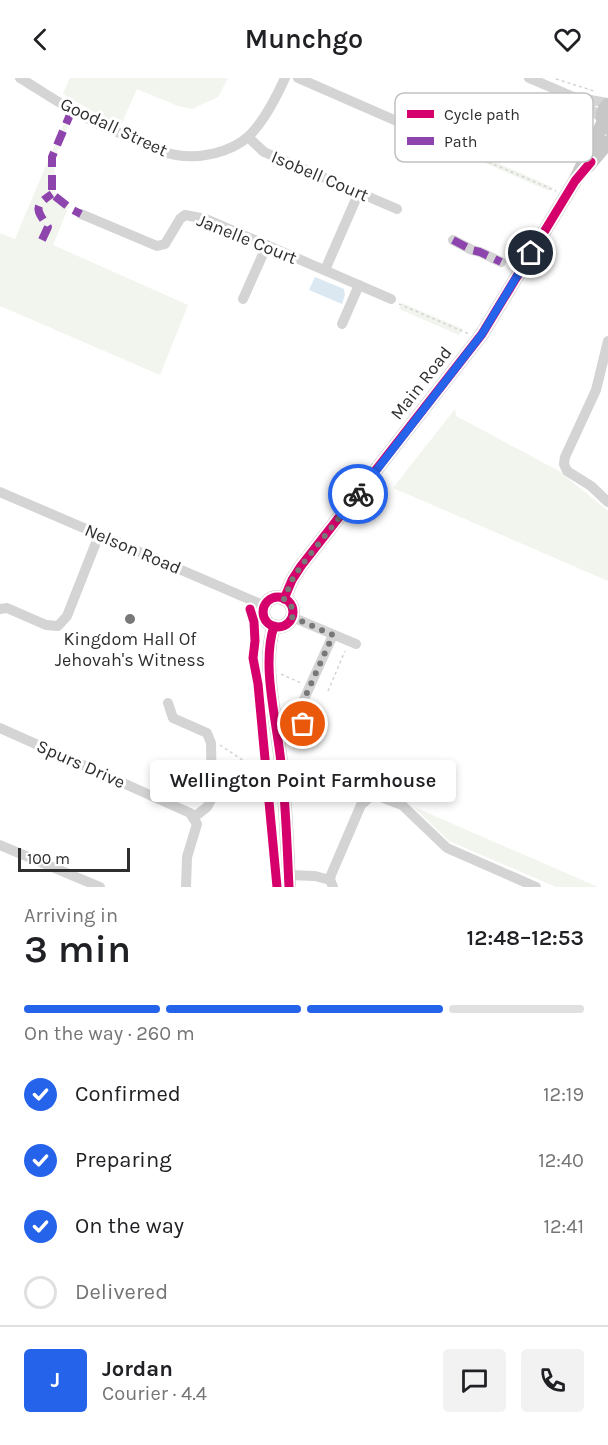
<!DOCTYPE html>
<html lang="en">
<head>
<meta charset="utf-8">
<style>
	body { margin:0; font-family:Karla,sans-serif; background:#f2f2f2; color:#202124; height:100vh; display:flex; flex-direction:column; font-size:22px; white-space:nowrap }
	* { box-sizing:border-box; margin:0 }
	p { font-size:20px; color:#757577 }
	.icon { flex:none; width:33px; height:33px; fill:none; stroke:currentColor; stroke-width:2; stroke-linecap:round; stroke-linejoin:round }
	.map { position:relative; height:809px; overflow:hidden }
	.side { display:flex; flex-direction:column; background:#fff; flex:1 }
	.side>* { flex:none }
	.scale { position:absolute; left:18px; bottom:15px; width:112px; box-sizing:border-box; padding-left:6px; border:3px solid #2f2f2f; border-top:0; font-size:16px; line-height:21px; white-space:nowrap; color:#2f2f2f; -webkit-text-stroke:4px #fff; paint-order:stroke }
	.pin { position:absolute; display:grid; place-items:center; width:51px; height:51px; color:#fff; margin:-26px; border:3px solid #fff; border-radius:50%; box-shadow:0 2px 6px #0007 }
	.courier { position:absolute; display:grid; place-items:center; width:60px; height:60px; margin:-30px; border:4px solid #2563eb; border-radius:50%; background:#fff; color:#222; box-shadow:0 2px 8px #0007 }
	.bubble { position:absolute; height:42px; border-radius:6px; background:#fff; box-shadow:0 3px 9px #0003; font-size:20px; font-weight:600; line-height:42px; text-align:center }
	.summary em { font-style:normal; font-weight:600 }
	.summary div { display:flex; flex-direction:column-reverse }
	.summary { display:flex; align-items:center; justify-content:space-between; height:102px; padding:0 24px }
	h1 { font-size:39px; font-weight:600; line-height:45px }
	.bar { display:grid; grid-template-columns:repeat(4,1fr); gap:9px 6px; align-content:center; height:72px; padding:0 24px }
	.bar i { height:8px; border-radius:4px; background:#e0e0e0 }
	.bar .active { background:#2563eb }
	.bar p { grid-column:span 4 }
	.line { display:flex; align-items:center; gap:15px; padding:0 24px; border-top:2px solid #e0e0e0 }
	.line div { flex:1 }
	.round { display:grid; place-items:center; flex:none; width:63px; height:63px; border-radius:6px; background:#f2f2f2 }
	ol { padding:0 24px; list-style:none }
	li { display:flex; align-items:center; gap:18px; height:66px }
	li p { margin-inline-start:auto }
	li .icon { padding:6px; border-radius:50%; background:#2563eb; color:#fff; stroke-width:4 }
	li:last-child { color:#757577 }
	li i { width:33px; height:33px; border:3px solid #e0e0e0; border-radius:50% }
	header { display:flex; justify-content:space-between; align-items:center; height:78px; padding:0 24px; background:#fff; font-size:27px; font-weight:600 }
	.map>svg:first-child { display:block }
	.green { fill:#f1f5ed }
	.water { fill:#dbe8f1 }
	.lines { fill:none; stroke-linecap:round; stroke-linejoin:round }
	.path { stroke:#d4d4d4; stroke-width:1.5; stroke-dasharray:3 3; stroke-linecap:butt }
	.minor { stroke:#d4d4d4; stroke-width:10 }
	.major { stroke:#c7c7c7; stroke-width:14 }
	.quiet { stroke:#8e44ad; stroke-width:8; stroke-dasharray:15 8; stroke-linecap:butt }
	.cycleway-casing { stroke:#fff; stroke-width:13 }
	.cycleway { stroke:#d6006c; stroke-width:9 }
	.done { stroke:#787878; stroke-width:6; stroke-dasharray:0 10.8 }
	.route { stroke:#2563eb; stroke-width:8 }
	.poi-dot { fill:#787878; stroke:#fff; stroke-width:2 }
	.labels { text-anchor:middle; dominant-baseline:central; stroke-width:6; stroke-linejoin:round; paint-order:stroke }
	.street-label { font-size:18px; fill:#2f2f2f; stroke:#fff }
	.poi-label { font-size:18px; fill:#2f2f2f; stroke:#fff }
	.key { fill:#fff; stroke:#c1c1c1; stroke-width:1.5 }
	.key-label { font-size:16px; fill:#2f2f2f }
</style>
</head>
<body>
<header><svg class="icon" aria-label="back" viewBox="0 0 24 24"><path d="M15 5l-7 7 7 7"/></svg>Munchgo<svg class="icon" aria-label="heart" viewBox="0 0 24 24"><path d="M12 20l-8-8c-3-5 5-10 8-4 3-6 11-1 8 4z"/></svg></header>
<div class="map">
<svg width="608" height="809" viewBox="0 0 608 809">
	<rect width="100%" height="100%" fill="#fff"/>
	<!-- green -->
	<g class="green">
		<polygon points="70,0 228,0 218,19 192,31 178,28 137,11 121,47 99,37 63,16"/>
		<polygon points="67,38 71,40 55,79 54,111 56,117 69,128 53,167 188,227 160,297 0,228 0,155 15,161"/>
		<polygon points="473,74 552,109 549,113 471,79"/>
		<polygon points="402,225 463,251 459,257 399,231"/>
		<polygon points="455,331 456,338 559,393 608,433 608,503 393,410"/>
		<polygon points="414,729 598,809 556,809 449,763"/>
	</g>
	<!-- water -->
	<polygon class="water" points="315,199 344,211 345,217 342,226 309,212"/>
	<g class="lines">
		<!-- path -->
		<g class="path">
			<polyline points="556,1 594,13"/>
			<polyline points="472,77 556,113"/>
			<polyline points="399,226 469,256"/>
			<polyline points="251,533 254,544 255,563 254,586 258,606 277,809"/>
			<polyline points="281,596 301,605"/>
			<polyline points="328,613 345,573"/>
			<polyline points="220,667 253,689 265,693"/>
		</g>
		<!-- minor -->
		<g class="minor">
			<path d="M 20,0 C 43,14 66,30 91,42 C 102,48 113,52 124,57 C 141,64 158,74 176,77 C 200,81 230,75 249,58 C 265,42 276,20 285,0"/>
			<polyline points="298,0 463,72"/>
			<polyline points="529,0 576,20 603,41"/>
			<polyline points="579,20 608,25"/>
			<polyline points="248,59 264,74 397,131"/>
			<polyline points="81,136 157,168 165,166 180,141 185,137 206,141 391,221"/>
			<polyline points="453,162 472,172 480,174 501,184"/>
			<polyline points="325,192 359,114"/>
			<polyline points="243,221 267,167"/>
			<polyline points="342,246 359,207"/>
			<polyline points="608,263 596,312 565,379 564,386 567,393 591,408 608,424"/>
			<polyline points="0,414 265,528"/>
			<polyline points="0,531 7,530 46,547 58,548 67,538 99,457"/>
			<polyline points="292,539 356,566"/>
			<polyline points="168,625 173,640 207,655 211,665 212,720 207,729 193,740"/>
			<polyline points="0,650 190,735 197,746 187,779 186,809"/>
			<polyline points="305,665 301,628 333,557"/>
			<polyline points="0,767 100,809"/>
			<polyline points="288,797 315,798 330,802 333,809"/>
			<polyline points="330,802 331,797 361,727 370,719 381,719 402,727 447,770 536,809"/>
		</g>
		<!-- major -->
		<g class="major">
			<path d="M 608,27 C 601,34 601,42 608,50"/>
			<polyline points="588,88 608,64"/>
			<circle cx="278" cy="534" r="15"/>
			<polyline points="284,521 292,502 301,488 482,256 575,103 604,43"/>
			<path d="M 274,548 C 261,588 277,643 281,685 C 286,726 287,768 289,809"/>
		</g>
		<!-- quiet -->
		<g class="quiet">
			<polyline points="72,32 52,79 52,116 71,131 81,136"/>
			<path d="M 42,162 L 48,149 C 37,132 32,129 52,116"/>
			<polyline points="453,162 472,172 480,174 501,184"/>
		</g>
		<!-- cycleway casing -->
		<g class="cycleway-casing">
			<g id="cycleway">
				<circle cx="278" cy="534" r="15"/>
				<polyline points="284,521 292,502 301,488 482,256 575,103 591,84"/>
				<polyline points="250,531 254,544 255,563 253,580 258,606 277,809"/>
				<path d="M 274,548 C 261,588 277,643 281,685 C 286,726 287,768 289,809"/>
			</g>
		</g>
		<!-- cycleway -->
		<use href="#cycleway" class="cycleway"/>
	</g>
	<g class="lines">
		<!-- done -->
		<path class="done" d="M 303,646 L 301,628 L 333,557 L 292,539 C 294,531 291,525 284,521 L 292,502 L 301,488 L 358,416"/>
		<!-- route -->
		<polyline class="route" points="358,416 482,256 531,175"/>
	</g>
	<!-- markers -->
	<circle class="poi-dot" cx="130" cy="541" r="6"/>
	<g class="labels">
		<!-- street labels -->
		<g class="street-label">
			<text transform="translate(114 49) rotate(25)">Goodall Street</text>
			<text transform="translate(320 98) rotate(23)">Isobell Court</text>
			<text transform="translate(247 161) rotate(22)">Janelle Court</text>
			<text transform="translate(421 305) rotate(-52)">Main Road</text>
			<text transform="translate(133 471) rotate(23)">Nelson Road</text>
			<text transform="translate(81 686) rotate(24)">Spurs Drive</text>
		</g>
		<!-- poi labels -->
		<g class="poi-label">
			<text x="130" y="561">Kingdom Hall Of<tspan x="130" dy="21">Jehovah's Witness</tspan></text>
		</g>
	</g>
	<!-- legend -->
	<rect x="395" y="15" width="198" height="69" rx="9" class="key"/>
	<rect x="407" y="32" width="27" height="8" fill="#d6006c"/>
	<rect x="407" y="59" width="27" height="8" fill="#8e44ad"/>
	<g class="key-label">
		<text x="444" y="42">Cycle path</text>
		<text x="444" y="69">Path</text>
	</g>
</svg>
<div class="scale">100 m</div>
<div class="pin" style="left:303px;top:646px;background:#ea580c"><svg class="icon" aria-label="bag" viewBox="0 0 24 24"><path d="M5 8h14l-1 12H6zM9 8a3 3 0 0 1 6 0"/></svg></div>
<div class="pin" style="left:531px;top:175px;background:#1f2937"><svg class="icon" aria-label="home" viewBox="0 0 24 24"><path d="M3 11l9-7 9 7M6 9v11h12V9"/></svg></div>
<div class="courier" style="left:358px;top:416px"><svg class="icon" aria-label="bike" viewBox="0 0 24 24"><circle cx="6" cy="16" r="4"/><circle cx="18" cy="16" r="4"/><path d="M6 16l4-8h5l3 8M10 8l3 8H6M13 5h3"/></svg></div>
<div class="bubble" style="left:150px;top:682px;width:306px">Wellington Point Farmhouse</div>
</div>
<section class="side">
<div class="summary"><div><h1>3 min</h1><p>Arriving in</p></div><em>12:48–12:53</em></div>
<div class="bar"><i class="active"></i><i class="active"></i><i class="active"></i><i></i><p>On the way · 260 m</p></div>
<ol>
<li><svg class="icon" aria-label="check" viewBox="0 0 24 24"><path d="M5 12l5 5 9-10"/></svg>Confirmed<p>12:19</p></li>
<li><svg class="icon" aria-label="check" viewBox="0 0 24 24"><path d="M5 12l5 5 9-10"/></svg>Preparing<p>12:40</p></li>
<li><svg class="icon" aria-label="check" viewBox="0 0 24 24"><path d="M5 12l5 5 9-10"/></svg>On the way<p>12:41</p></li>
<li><i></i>Delivered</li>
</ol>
<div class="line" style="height:108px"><b class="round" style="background:#2563eb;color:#fff">J</b><div><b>Jordan</b><p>Courier · 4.4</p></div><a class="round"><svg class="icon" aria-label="chat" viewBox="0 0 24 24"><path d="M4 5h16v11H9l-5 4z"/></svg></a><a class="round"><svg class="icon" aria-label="phone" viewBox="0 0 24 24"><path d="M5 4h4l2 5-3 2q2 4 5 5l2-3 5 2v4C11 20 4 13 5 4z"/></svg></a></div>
</section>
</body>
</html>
